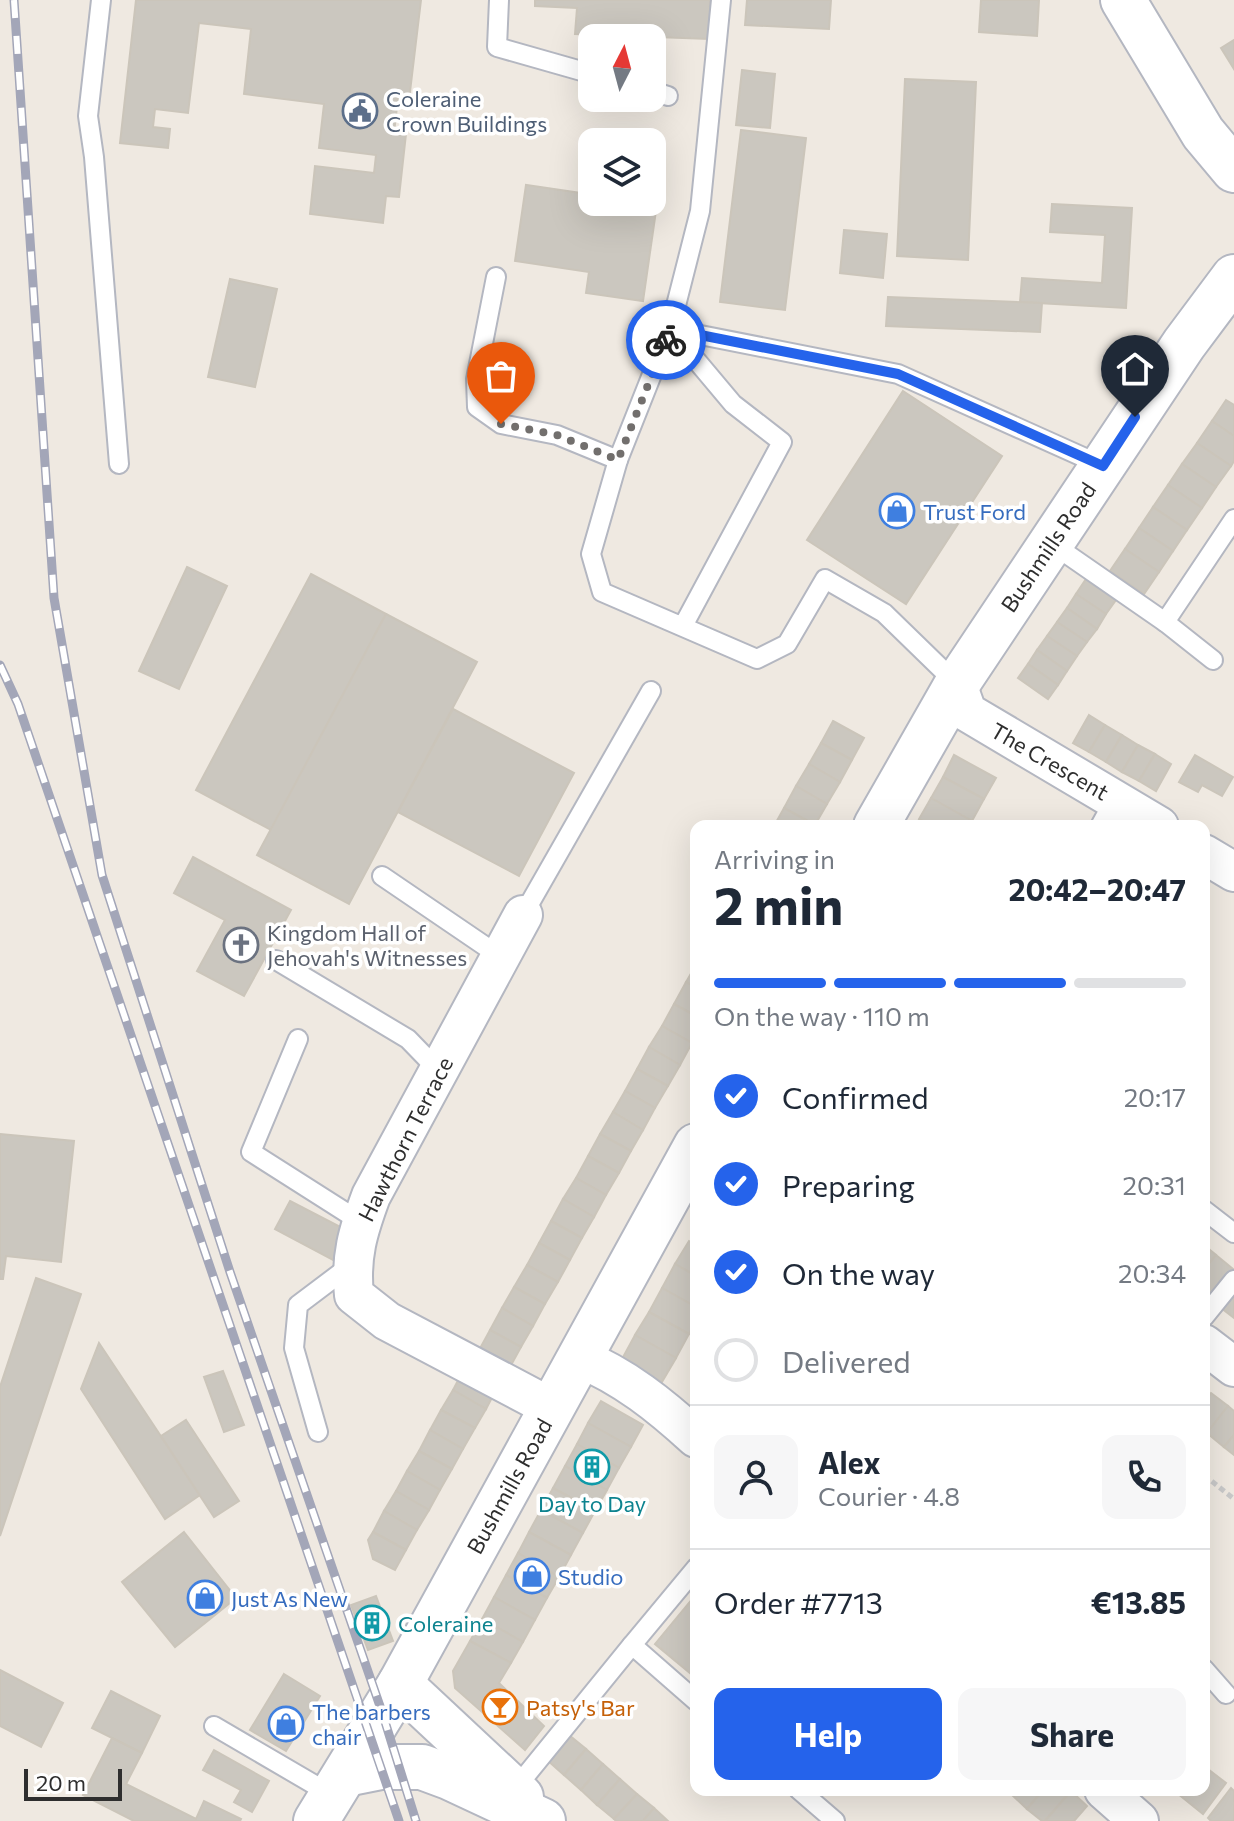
<!DOCTYPE html>
<html lang="en">
<head>
<meta charset="utf-8">
<style>
	body { margin:0; font-family:Commissioner,sans-serif; background:#f6f6f7; color:#1f2937; height:100vh; display:flex; flex-direction:column; font-size:30px; white-space:nowrap }
	* { box-sizing:border-box; margin:0 }
	p { font-size:26px; color:#747a83 }
	.icon { flex:none; width:44px; height:44px; fill:none; stroke:currentColor; stroke-width:2; stroke-linecap:round; stroke-linejoin:round }
	.map { position:relative; flex:1; overflow:hidden }
	.details { position:absolute; left:690px; top:820px; width:520px; height:976px; display:flex; flex-direction:column; background:#fff; border-radius:16px; box-shadow:0 8px 32px #0002 }
	.details>* { flex:none }
	.needle { width:52px; rotate:6deg }
	.controls { position:absolute; left:578px; top:24px; display:grid; gap:16px }
	.controls a { display:grid; place-items:center; width:88px; height:88px; border-radius:16px; background:#fff; box-shadow:0 8px 32px #0002; font-size:40px }
	.scale { position:absolute; left:24px; bottom:20px; width:98px; box-sizing:border-box; padding-left:8px; border:4px solid #2e2e2e; border-top:0; font-size:22px; line-height:28px; white-space:nowrap; color:#2e2e2e; -webkit-text-stroke:6px #fff; paint-order:stroke }
	.pin { position:absolute; display:grid; place-items:center; width:68px; height:68px; color:#fff; margin:-82px -34px; border-radius:50% 50% 50% 0; rotate:-45deg; box-shadow:0 0 8px #0007 }
	.pin .icon { rotate:45deg }
	.courier { position:absolute; display:grid; place-items:center; width:80px; height:80px; margin:-40px; border:6px solid #2563eb; border-radius:50%; background:#fff; color:#222; box-shadow:0 2px 10px #0007 }
	.summary em { font-style:normal; font-weight:700 }
	.summary div { display:flex; flex-direction:column-reverse }
	.summary { display:flex; align-items:center; justify-content:space-between; height:136px; padding:0 24px }
	h1 { font-size:52px; font-weight:700; line-height:60px }
	.bar { display:grid; grid-template-columns:repeat(4,1fr); gap:12px 8px; align-content:center; height:96px; padding:0 24px }
	.bar i { height:10px; border-radius:6px; background:#e0e1e3 }
	.bar .active { background:#2563eb }
	.bar p { grid-column:span 4 }
	.line { display:flex; align-items:center; gap:20px; padding:0 24px; border-top:2px solid #e0e1e3 }
	.line div { flex:1 }
	.round { display:grid; place-items:center; flex:none; width:84px; height:84px; border-radius:16px; background:#f6f6f7 }
	ol { padding:0 24px; list-style:none }
	li { display:flex; align-items:center; gap:24px; height:88px }
	li p { margin-inline-start:auto }
	li .icon { padding:8px; border-radius:50%; background:#2563eb; color:#fff; stroke-width:4 }
	li:last-child { color:#747a83 }
	li i { width:44px; height:44px; border:4px solid #e0e1e3; border-radius:50% }
	.action { display:flex; gap:16px; margin-top:auto; padding:16px 24px }
	.action a { flex:1; height:92px; border-radius:16px; background:#2563eb; color:#fff; font-size:32px; font-weight:700; line-height:92px; text-align:center }
	.action a+a { background:#f6f6f7; color:#1f2937 }
	.map>svg:first-child { display:block }
	.building { fill:#cbc7bf; stroke:#cbc5ba; stroke-width:2 }
	.lines { fill:none; stroke-linecap:round; stroke-linejoin:round }
	.service-casing { stroke:#b4b7c1; stroke-width:22 }
	.minor-casing { stroke:#b4b7c1; stroke-width:42 }
	.tertiary-casing { stroke:#b4b7c1; stroke-width:48 }
	.secondary-casing { stroke:#b4b7c1; stroke-width:48 }
	.path { stroke:#c9c9c9; stroke-width:5; stroke-dasharray:6 4; stroke-linecap:butt }
	.service { stroke:#fff; stroke-width:18 }
	.minor { stroke:#fff; stroke-width:38 }
	.tertiary { stroke:#fff; stroke-width:44 }
	.secondary { stroke:#fff; stroke-width:44 }
	.rail-casing { stroke:#a3a6b8; stroke-width:9 }
	.rail { stroke:#fff; stroke-width:6; stroke-dasharray:18; stroke-linecap:butt }
	.done { stroke:#726f6d; stroke-width:8; stroke-dasharray:0 14.4 }
	.route { stroke:#2563eb; stroke-width:10 }
	.labels { text-anchor:middle; dominant-baseline:central; stroke-width:7; stroke-linejoin:round; paint-order:stroke }
	.service-label { font-size:22px; fill:#4e5e75; stroke:#fff; text-anchor:start }
	.shop-label { font-size:22px; fill:#366cbe; stroke:#fff; text-anchor:start }
	.street-label { font-size:22px; fill:#2e2e2e; stroke:#fff }
	.worship-label { font-size:22px; fill:#5b616d; stroke:#fff; text-anchor:start }
	.culture-label { font-size:22px; fill:#0d838f; stroke:#fff }
	.food-label { font-size:22px; fill:#c56008; stroke:#fff; text-anchor:start }
</style>
</head>
<body>
<div class="map">
<svg width="1234" height="1821" viewBox="0 0 1234 1821">
	<rect width="100%" height="100%" fill="#efe9e1"/>
	<!-- building -->
	<g class="building">
		<polygon points="136,0 421,0 409,100 398,98 394,133 406,134 399,197 386,196 383,223 310,214 315,166 374,173 376,155 319,148 324,104 244,94 251,29 199,23 188,113 155,109 153,127 170,129 168,148 120,143"/>
		<polygon points="535,0 710,0 709,39 575,34 577,8 535,6"/>
		<polygon points="747,0 831,0 829,29 745,25"/>
		<polygon points="981,0 1039,0 1037,36 979,32"/>
		<polygon points="1234,40 1234,69 1221,48"/>
		<polygon points="742,70 775,74 770,128 736,125"/>
		<polygon points="905,79 976,82 968,260 897,256"/>
		<polygon points="741,130 806,138 785,310 720,302"/>
		<polygon points="584,172 592,173 592,202 652,202 652,182 660,183 643,301 586,293 589,272 515,261 526,185 581,193"/>
		<polygon points="1052,204 1132,208 1126,308 1020,302 1022,278 1102,283 1105,235 1050,232"/>
		<polygon points="844,230 887,234 883,278 840,273"/>
		<polygon points="230,279 277,289 255,387 208,377"/>
		<polygon points="888,297 1042,303 1040,332 886,326"/>
		<polygon points="903,391 1002,456 906,604 807,540"/>
		<polygon points="1226,400 1234,405 1234,436 1212,421"/>
		<polygon points="1212,421 1234,436 1234,461 1231,466 1197,443"/>
		<polygon points="1197,443 1231,466 1216,487 1182,464"/>
		<polygon points="1182,464 1216,487 1202,508 1168,485"/>
		<polygon points="1168,485 1202,508 1187,530 1153,507"/>
		<polygon points="1153,507 1187,530 1173,551 1139,528"/>
		<polygon points="1139,528 1173,551 1159,572 1125,549"/>
		<polygon points="1125,549 1159,572 1144,594 1110,571"/>
		<polygon points="187,567 227,586 179,689 139,671"/>
		<polygon points="311,574 386,614 271,830 196,790"/>
		<polygon points="1086,579 1116,600 1106,614 1076,594"/>
		<polygon points="1076,594 1106,614 1097,629 1067,608"/>
		<polygon points="1067,608 1097,629 1087,642 1057,622"/>
		<polygon points="386,614 477,662 349,904 257,855"/>
		<polygon points="1057,622 1087,642 1077,656 1047,636"/>
		<polygon points="1047,636 1077,656 1067,671 1037,650"/>
		<polygon points="1037,650 1067,671 1058,685 1028,664"/>
		<polygon points="1028,664 1058,685 1048,699 1018,678"/>
		<polygon points="453,709 574,773 519,876 398,812"/>
		<polygon points="1089,715 1105,725 1089,752 1073,743"/>
		<polygon points="833,721 864,738 852,760 821,743"/>
		<polygon points="1105,725 1122,735 1106,762 1089,752"/>
		<polygon points="1122,735 1138,745 1122,772 1106,762"/>
		<polygon points="821,743 852,760 840,782 809,764"/>
		<polygon points="1138,745 1155,754 1139,781 1122,772"/>
		<polygon points="1155,754 1171,764 1156,791 1139,781"/>
		<polygon points="954,755 996,778 984,799 943,777"/>
		<polygon points="1195,755 1233,777 1222,796 1202,785 1198,792 1179,782"/>
		<polygon points="809,764 840,782 827,804 796,786"/>
		<polygon points="943,777 984,799 972,821 931,798"/>
		<polygon points="796,786 827,804 815,825 784,808"/>
		<polygon points="931,798 972,821 969,826 932,826 919,819"/>
		<polygon points="784,808 815,825 814,826 774,826"/>
		<polygon points="193,857 291,910 244,996 197,971 225,920 174,893"/>
		<polygon points="696,965 696,987 686,982"/>
		<polygon points="686,982 696,987 696,1016 674,1004"/>
		<polygon points="674,1004 696,1016 696,1036 692,1043 662,1026"/>
		<polygon points="662,1026 692,1043 680,1065 649,1047"/>
		<polygon points="649,1047 680,1065 668,1086 637,1069"/>
		<polygon points="637,1069 668,1086 655,1108 625,1091"/>
		<polygon points="625,1091 655,1108 643,1130 613,1112"/>
		<polygon points="613,1112 643,1130 631,1151 600,1134"/>
		<polygon points="0,1134 74,1141 61,1262 6,1256 3,1279 0,1279"/>
		<polygon points="600,1134 631,1151 619,1173 588,1156"/>
		<polygon points="588,1156 619,1173 606,1195 576,1178"/>
		<polygon points="576,1178 606,1195 594,1217 563,1199"/>
		<polygon points="563,1199 594,1217 582,1238 551,1221"/>
		<polygon points="290,1201 348,1231 333,1260 275,1229"/>
		<polygon points="551,1221 582,1238 570,1260 539,1243"/>
		<polygon points="689,1241 696,1245 696,1276 675,1264"/>
		<polygon points="539,1243 570,1260 558,1282 527,1265"/>
		<polygon points="1204,1245 1216,1255 1204,1270"/>
		<polygon points="1216,1255 1233,1269 1210,1297 1204,1292 1204,1270"/>
		<polygon points="675,1264 696,1276 696,1307 662,1288"/>
		<polygon points="527,1265 558,1282 545,1304 514,1287"/>
		<polygon points="36,1278 81,1294 0,1536 0,1387"/>
		<polygon points="514,1287 545,1304 533,1326 502,1308"/>
		<polygon points="662,1288 696,1307 696,1322 689,1334 649,1312"/>
		<polygon points="1234,1290 1234,1318 1220,1307"/>
		<polygon points="502,1308 533,1326 521,1347 490,1330"/>
		<polygon points="649,1312 689,1334 676,1358 635,1335"/>
		<polygon points="490,1330 521,1347 509,1369 478,1352"/>
		<polygon points="635,1335 676,1358 662,1382 622,1359"/>
		<polygon points="99,1343 200,1495 165,1519 81,1389"/>
		<polygon points="464,1369 497,1388 486,1409 453,1390"/>
		<polygon points="223,1371 244,1425 224,1432 204,1377"/>
		<polygon points="453,1390 486,1409 475,1428 441,1410"/>
		<polygon points="1211,1393 1228,1406 1207,1433 1204,1431 1204,1401"/>
		<polygon points="601,1401 643,1425 631,1447 588,1423"/>
		<polygon points="1228,1406 1234,1411 1234,1435 1224,1447 1207,1433"/>
		<polygon points="441,1410 475,1428 463,1449 430,1430"/>
		<polygon points="186,1420 239,1501 214,1517 161,1436"/>
		<polygon points="588,1423 631,1447 619,1468 577,1444"/>
		<polygon points="430,1430 463,1449 452,1469 419,1451"/>
		<polygon points="1234,1435 1234,1455 1224,1447"/>
		<polygon points="577,1444 619,1468 607,1490 565,1466"/>
		<polygon points="419,1451 452,1469 440,1490 407,1471"/>
		<polygon points="565,1466 607,1490 595,1511 553,1488"/>
		<polygon points="407,1471 440,1490 429,1510 396,1491"/>
		<polygon points="553,1488 595,1511 583,1533 541,1510"/>
		<polygon points="396,1491 429,1510 417,1530 384,1511"/>
		<polygon points="541,1510 583,1533 571,1555 529,1532"/>
		<polygon points="384,1511 417,1530 406,1550 373,1532"/>
		<polygon points="184,1532 236,1598 175,1647 122,1582"/>
		<polygon points="373,1532 406,1550 395,1570 373,1559 368,1540"/>
		<polygon points="529,1532 571,1555 559,1577 518,1553"/>
		<polygon points="518,1553 559,1577 547,1598 506,1575"/>
		<polygon points="506,1575 547,1598 535,1620 494,1597"/>
		<polygon points="376,1596 393,1641 368,1650 351,1605"/>
		<polygon points="494,1597 535,1620 523,1642 482,1619"/>
		<polygon points="693,1598 696,1600 696,1678 655,1644"/>
		<polygon points="482,1619 523,1642 511,1663 470,1641"/>
		<polygon points="470,1641 511,1663 499,1683 544,1726 525,1750 455,1688 453,1671"/>
		<polygon points="0,1670 63,1703 41,1747 0,1726"/>
		<polygon points="284,1674 320,1696 286,1751 250,1730"/>
		<polygon points="111,1691 160,1716 142,1753 92,1728"/>
		<polygon points="569,1735 586,1749 564,1775 547,1760"/>
		<polygon points="112,1738 142,1753 126,1784 196,1819 204,1801 241,1819 240,1821 134,1821 83,1795"/>
		<polygon points="586,1749 603,1764 581,1790 564,1775"/>
		<polygon points="214,1750 269,1781 252,1812 234,1802 241,1790 203,1770"/>
		<polygon points="603,1764 620,1779 597,1805 581,1790"/>
		<polygon points="1204,1766 1226,1783 1203,1814 1177,1793 1179,1790 1204,1790"/>
		<polygon points="620,1779 637,1794 614,1819 597,1805"/>
		<polygon points="1231,1788 1234,1791 1234,1821 1211,1821 1208,1818"/>
		<polygon points="1015,1790 1043,1790 1027,1809 1011,1794"/>
		<polygon points="1043,1790 1071,1791 1045,1821 1042,1821 1027,1809"/>
		<polygon points="1071,1791 1087,1806 1074,1821 1045,1821"/>
		<polygon points="637,1794 654,1808 643,1821 616,1821 614,1819"/>
		<polygon points="654,1808 668,1821 643,1821"/>
	</g>
	<g class="lines">
		<!-- service casing -->
		<g class="service-casing">
			<g id="service">
				<polyline points="101,0 88,116 94,157 119,464"/>
				<polyline points="499,0 497,47 592,74"/>
				<polyline points="721,0 700,211 670,329 898,374 1103,466"/>
				<polyline points="652,91 668,96"/>
				<polyline points="496,277 476,379 477,407 501,424 557,435 618,460"/>
				<polyline points="1051,543 1165,622 1213,660"/>
				<polyline points="1165,622 1234,519"/>
				<polyline points="683,626 782,442 733,404 670,329 618,460 591,554 602,592 757,659 787,644 825,579 884,613 957,684"/>
				<polyline points="1100,826 1115,799"/>
				<polyline points="382,876 501,957"/>
				<polyline points="523,915 651,691"/>
				<polyline points="276,960 408,1039 439,1071"/>
				<polyline points="298,1039 251,1152 361,1222"/>
				<polyline points="1204,1210 1234,1233"/>
				<polyline points="1204,1317 1234,1280"/>
				<polyline points="318,1432 294,1348 298,1305 351,1265"/>
				<polyline points="632,1645 696,1568"/>
				<polyline points="1204,1669 1226,1694"/>
				<polyline points="214,1726 332,1795"/>
				<polyline points="514,1790 632,1645 696,1701"/>
				<polyline points="799,1790 835,1821"/>
			</g>
		</g>
		<!-- minor casing -->
		<g class="minor-casing">
			<g id="minor">
				<polyline points="957,684 967,712 1159,826"/>
				<polyline points="1204,854 1234,872"/>
				<path d="M 523,915 L 371,1196 C 358,1231 350,1257 354,1295 L 387,1321 L 552,1408"/>
				<polyline points="1204,1344 1234,1367"/>
				<path d="M 579,1358 C 624,1376 661,1406 696,1438"/>
				<polyline points="1104,1790 1139,1821"/>
			</g>
		</g>
		<!-- tertiary casing -->
		<g class="tertiary-casing">
			<polyline id="tertiary" points="1123,0 1203,133 1234,170"/>
		</g>
		<!-- secondary casing -->
		<g class="secondary-casing">
			<g id="secondary">
				<polyline points="876,826 957,684 1184,344 1234,277"/>
				<polyline points="400,1684 521,1797"/>
				<polyline points="346,1774 381,1767 422,1767 449,1777 543,1821"/>
				<polyline points="316,1821 400,1684 696,1146"/>
			</g>
		</g>
		<!-- path -->
		<polyline class="path" points="1204,1475 1234,1499"/>
		<!-- service -->
		<use href="#service" class="service"/>
		<!-- minor -->
		<use href="#minor" class="minor"/>
		<!-- tertiary -->
		<use href="#tertiary" class="tertiary"/>
		<!-- secondary -->
		<use href="#secondary" class="secondary"/>
		<!-- rail casing -->
		<g class="rail-casing">
			<g id="rail">
				<polyline points="14,0 54,598 102,875 230,1272 382,1712 416,1821"/>
				<polyline points="0,665 18,704 399,1821"/>
			</g>
		</g>
		<!-- rail -->
		<use href="#rail" class="rail"/>
	</g>
	<g class="lines">
		<!-- done -->
		<polyline class="done" points="501,424 557,435 618,460 666,340"/>
		<!-- route -->
		<polyline class="route" points="666,340 670,329 898,374 1103,466 1135,417"/>
	</g>
	<!-- icons -->
	<defs>
		<g id="civic-ring" transform="scale(1.8)"><circle r="9.5" fill="#fff" stroke="#5c6f8a" stroke-width="1.5"/><path d="M-.6-6.5H3V-4.5H.6V-3L4-1V1h2V6H-6V1h2V-1L-.6-3ZM-1.2 2.5V6h2.4V2.5Z" fill="#5c6f8a"/></g>
		<g id="shop-ring" transform="scale(1.8)"><circle r="9.5" fill="#fff" stroke="#3f7fe0" stroke-width="1.5"/><path d="M-5-2.5h2.3a2.7 3.5 0 0 1 5.4 0H5L5.5 6h-11ZM-1.5-2.5h3a1.5 2.3 0 0 0-3 0Z" fill="#3f7fe0"/></g>
		<g id="church-ring" transform="scale(1.8)"><circle r="9.5" fill="#fff" stroke="#6b7280" stroke-width="1.5"/><path d="M-1.2-6h2.4v3.5h3.3v2.4h-3.3V6h-2.4V-.1h-3.3v-2.4h3.3Z" fill="#6b7280"/></g>
		<g id="building-ring" transform="scale(1.8)"><circle r="9.5" fill="#fff" stroke="#0f9aa8" stroke-width="1.5"/><path d="M-4-6H4V6H1V3H-1V6H-4ZM-2.5-4.3h1.7v1.8h-1.7ZM.8-4.3h1.7v1.8H.8ZM-2.5-1h1.7V.8h-1.7ZM.8-1h1.7V.8H.8Z" fill="#0f9aa8"/></g>
		<g id="bar-ring" transform="scale(1.8)"><circle r="9.5" fill="#fff" stroke="#e8710a" stroke-width="1.5"/><path d="M-6-5H6L.8 .8V4.5H3.5V6h-7V4.5H-.8V.8Z" fill="#e8710a"/></g>
	</defs>
	<g fill-rule="evenodd">
		<use href="#civic-ring" x="360" y="111"/>
		<use href="#shop-ring" x="897" y="511"/>
		<use href="#church-ring" x="241" y="945"/>
		<use href="#building-ring" x="592" y="1467"/>
		<use href="#shop-ring" x="532" y="1576"/>
		<use href="#shop-ring" x="205" y="1598"/>
		<use href="#building-ring" x="372" y="1623"/>
		<use href="#bar-ring" x="500" y="1707"/>
		<use href="#shop-ring" x="286" y="1724"/>
	</g>
	<g class="labels">
		<!-- service labels -->
		<g class="service-label">
			<text x="386" y="98">Coleraine<tspan x="386" dy="25">Crown Buildings</tspan></text>
		</g>
		<!-- shop labels -->
		<g class="shop-label">
			<text x="923" y="511">Trust Ford</text>
			<text x="558" y="1576">Studio</text>
			<text x="231" y="1598">Just As New</text>
			<text x="312" y="1711">The barbers<tspan x="312" dy="25">chair</tspan></text>
		</g>
		<!-- street labels -->
		<g class="street-label">
			<text transform="translate(1048 547) rotate(-56)">Bushmills Road</text>
			<text transform="translate(1050 761) rotate(30)">The Crescent</text>
			<text transform="translate(405 1139) rotate(-63)">Hawthorn Terrace</text>
			<text transform="translate(509 1486) rotate(-61)">Bushmills Road</text>
		</g>
		<!-- worship labels -->
		<g class="worship-label">
			<text x="267" y="932">Kingdom Hall of<tspan x="267" dy="25">Jehovah's Witnesses</tspan></text>
		</g>
		<!-- culture labels -->
		<g class="culture-label">
			<text x="592" y="1503">Day to Day</text>
			<text x="398" y="1623" text-anchor="start">Coleraine</text>
		</g>
		<!-- food labels -->
		<g class="food-label">
			<text x="526" y="1707">Patsy's Bar</text>
		</g>
	</g>
</svg>
<div class="controls">
<a><svg class="needle" viewBox="-14 -14 28 28"><path d="M0-13l5 13h-10z" fill="#e53935"/><path d="M0 13l5-13h-10z" fill="#747a83"/></svg></a>
<a><svg class="icon" aria-label="layers" viewBox="0 0 24 24"><path d="M12 4l9 5-9 5-9-5zM3 14l9 5 9-5"/></svg></a>
</div>
<div class="scale">20 m</div>
<div class="pin" style="left:501px;top:424px;background:#ea580c"><svg class="icon" aria-label="bag" viewBox="0 0 24 24"><path d="M5 8h14l-1 12H6zM9 8a3 3 0 0 1 6 0"/></svg></div>
<div class="pin" style="left:1135px;top:417px;background:#1f2937"><svg class="icon" aria-label="home" viewBox="0 0 24 24"><path d="M3 11l9-7 9 7M6 9v11h12V9"/></svg></div>
<div class="courier" style="left:666px;top:340px"><svg class="icon" aria-label="bike" viewBox="0 0 24 24"><circle cx="6" cy="16" r="4"/><circle cx="18" cy="16" r="4"/><path d="M6 16l4-8h5l3 8M10 8l3 8H6M13 5h3"/></svg></div>
<section class="details">
<div class="summary"><div><h1>2 min</h1><p>Arriving in</p></div><em>20:42–20:47</em></div>
<div class="bar"><i class="active"></i><i class="active"></i><i class="active"></i><i></i><p>On the way · 110 m</p></div>
<ol>
<li><svg class="icon" aria-label="check" viewBox="0 0 24 24"><path d="M5 12l5 5 9-10"/></svg>Confirmed<p>20:17</p></li>
<li><svg class="icon" aria-label="check" viewBox="0 0 24 24"><path d="M5 12l5 5 9-10"/></svg>Preparing<p>20:31</p></li>
<li><svg class="icon" aria-label="check" viewBox="0 0 24 24"><path d="M5 12l5 5 9-10"/></svg>On the way<p>20:34</p></li>
<li><i></i>Delivered</li>
</ol>
<div class="line" style="height:144px"><a class="round"><svg class="icon" aria-label="person" viewBox="0 0 24 24"><circle cx="12" cy="8" r="4"/><path d="M4 21q1-7 8-7t8 7"/></svg></a><div><b>Alex</b><p>Courier · 4.8</p></div><a class="round"><svg class="icon" aria-label="phone" viewBox="0 0 24 24"><path d="M5 4h4l2 5-3 2q2 4 5 5l2-3 5 2v4C11 20 4 13 5 4z"/></svg></a></div>
<div class="line" style="height:104px"><div>Order #7713</div><b>€13.85</b></div>
<div class="action"><a>Help</a><a>Share</a></div>
</section>
</div>
</body>
</html>
